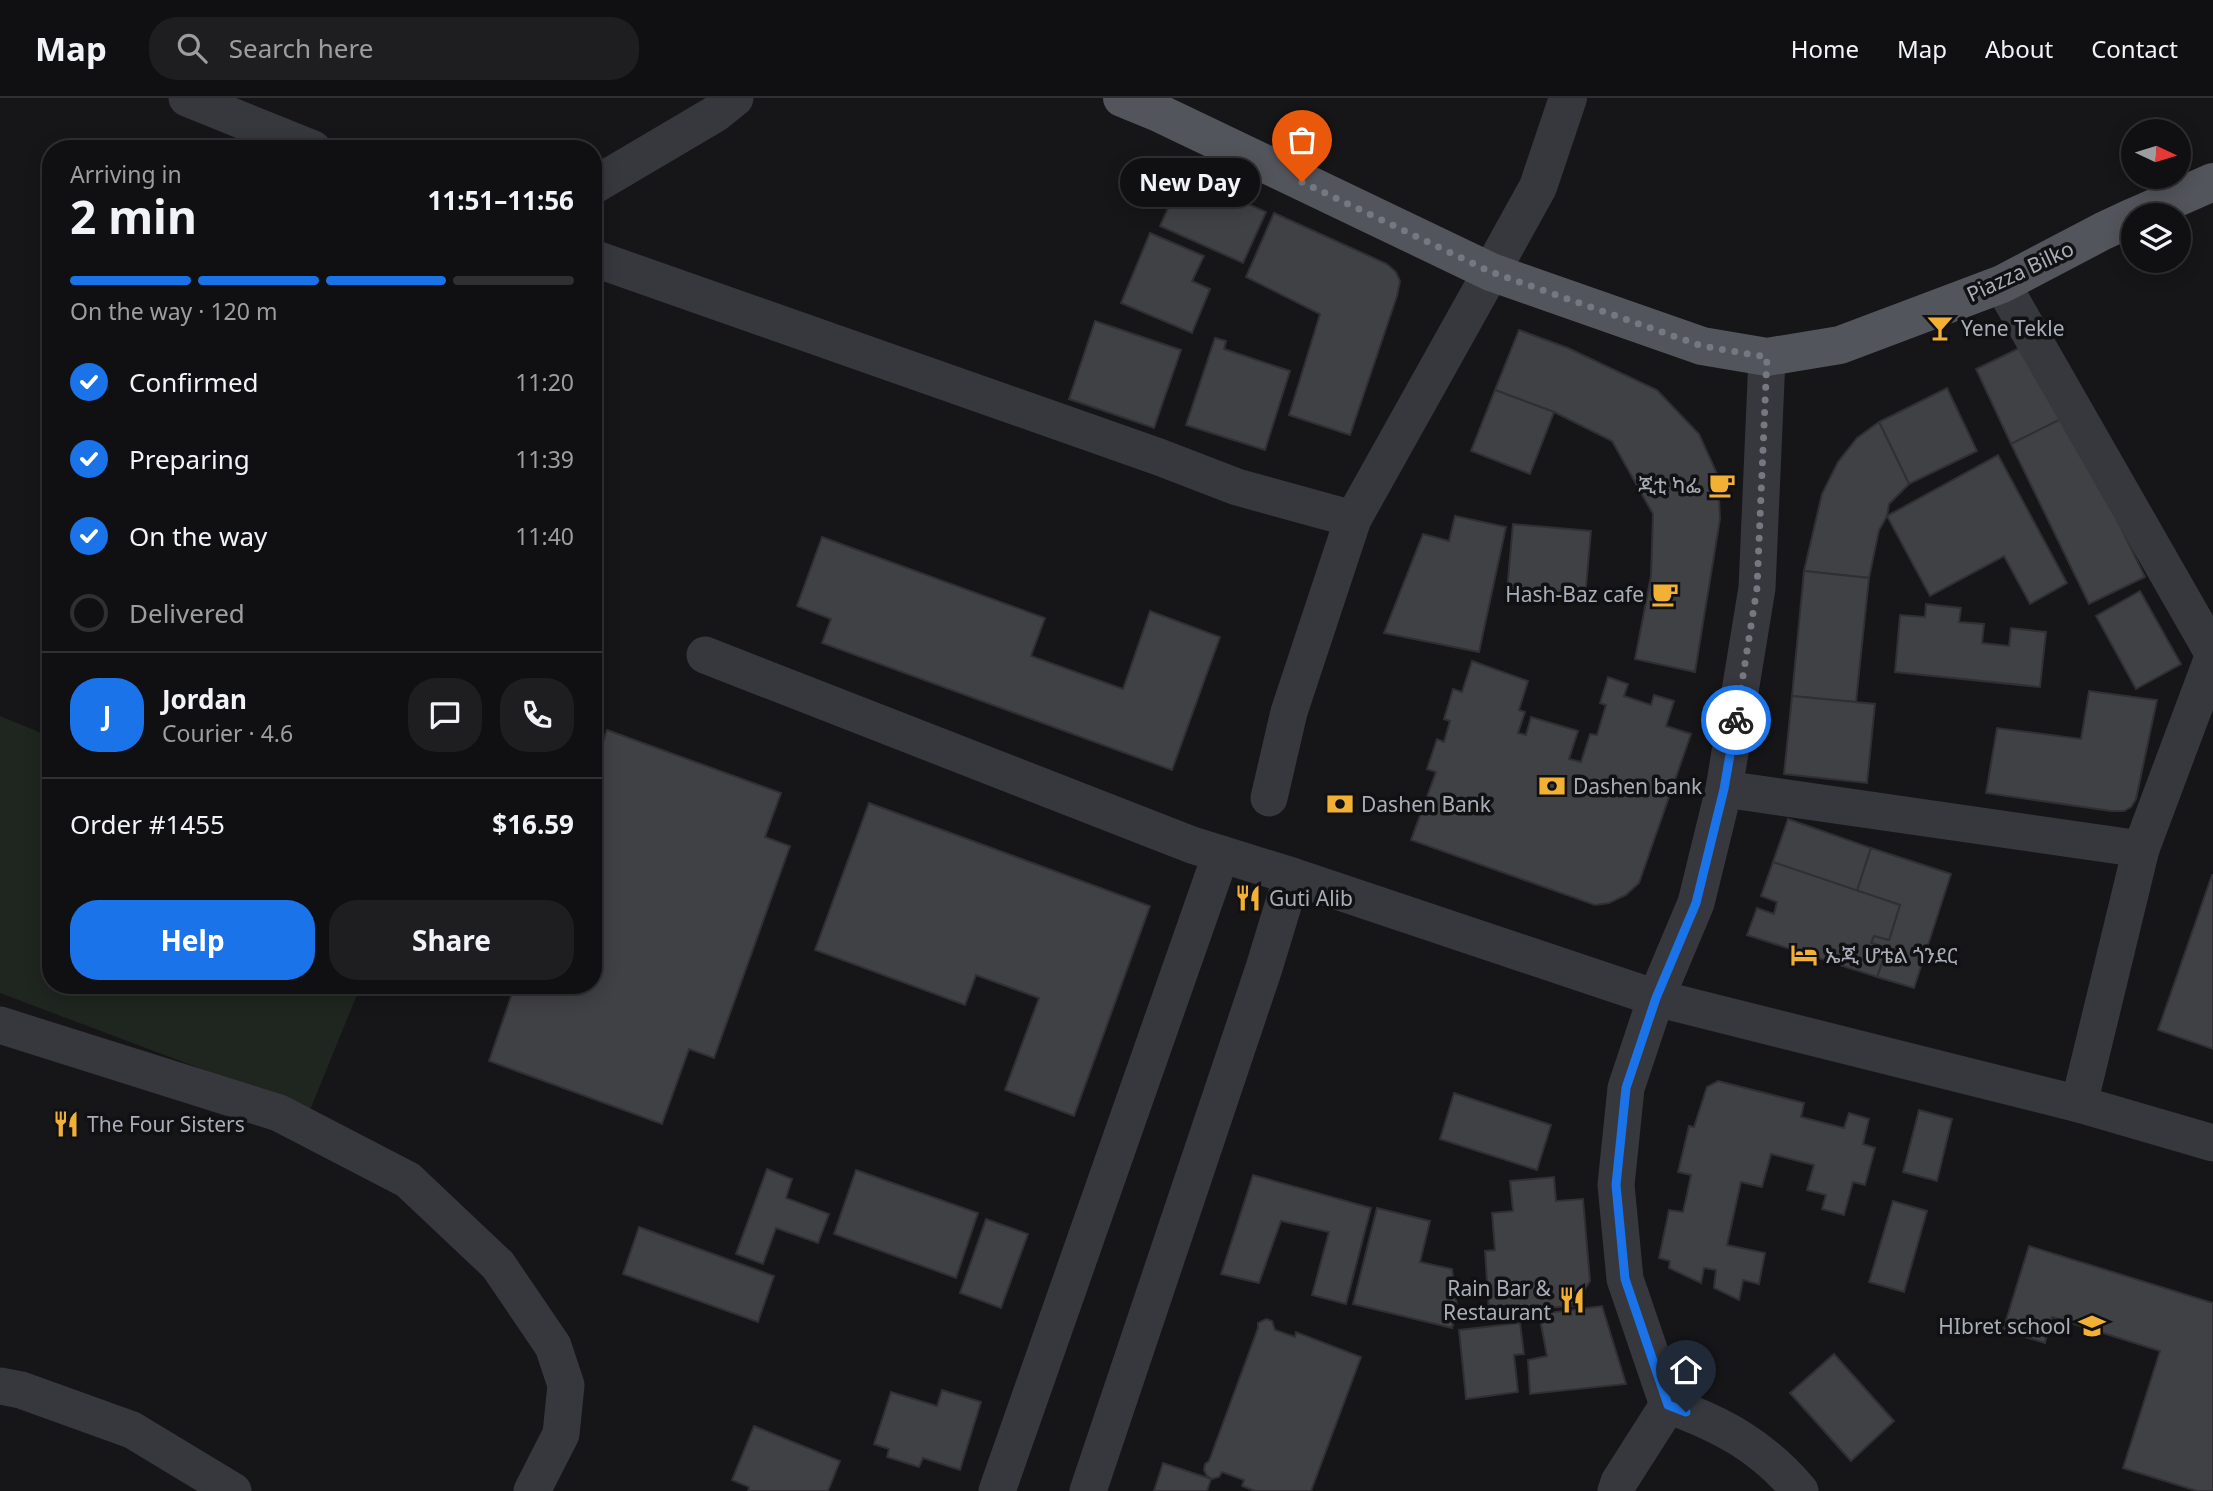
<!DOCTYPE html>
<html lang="en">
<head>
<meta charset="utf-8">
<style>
	body { margin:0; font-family:"Noto Sans","Noto Sans Ethiopic",sans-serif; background:#1e1e20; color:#f1f3f6; height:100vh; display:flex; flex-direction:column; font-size:26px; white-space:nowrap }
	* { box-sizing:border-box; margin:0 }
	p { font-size:23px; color:#9c9d9f }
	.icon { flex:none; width:38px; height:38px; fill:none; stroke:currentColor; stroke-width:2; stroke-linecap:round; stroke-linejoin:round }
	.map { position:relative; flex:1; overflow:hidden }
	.details { position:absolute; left:42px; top:42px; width:560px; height:854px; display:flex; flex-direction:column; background:#101012; border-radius:28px; box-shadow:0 4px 18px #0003,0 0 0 2px #303032 }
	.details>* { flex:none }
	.needle { width:46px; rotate:94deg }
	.tools { position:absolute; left:2121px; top:21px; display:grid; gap:14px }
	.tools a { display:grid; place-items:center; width:70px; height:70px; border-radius:50%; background:#101012; box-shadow:0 4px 18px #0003,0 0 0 2px #303032; font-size:35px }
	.pin { position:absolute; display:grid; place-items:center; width:60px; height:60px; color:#fff; margin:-72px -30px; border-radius:50% 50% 50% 0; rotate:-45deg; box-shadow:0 0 7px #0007 }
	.pin .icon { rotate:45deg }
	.courier { position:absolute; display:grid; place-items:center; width:70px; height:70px; margin:-35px; border:5px solid #1a73e8; border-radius:50%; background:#fff; color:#222; box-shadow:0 2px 9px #0007 }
	.bubble { position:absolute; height:49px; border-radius:24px; background:#101012; box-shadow:0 4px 18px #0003,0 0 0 2px #303032; font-size:23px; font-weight:700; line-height:49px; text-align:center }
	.head em { font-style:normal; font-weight:700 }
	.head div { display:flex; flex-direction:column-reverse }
	.head { display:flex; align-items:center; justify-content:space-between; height:119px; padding:0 28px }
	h1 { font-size:46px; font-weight:700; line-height:52px }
	.bar { display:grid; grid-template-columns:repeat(4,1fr); gap:10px 7px; align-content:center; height:84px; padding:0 28px }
	.bar i { height:9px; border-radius:5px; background:#303032 }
	.bar .current { background:#1a73e8 }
	.bar p { grid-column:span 4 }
	.line { display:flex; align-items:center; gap:18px; padding:0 28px; border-top:2px solid #303032 }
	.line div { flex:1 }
	.round { display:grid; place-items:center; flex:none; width:74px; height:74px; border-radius:28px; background:#1e1e20 }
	ol { padding:0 28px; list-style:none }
	li { display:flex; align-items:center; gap:21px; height:77px }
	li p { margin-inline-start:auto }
	li .icon { padding:7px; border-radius:50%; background:#1a73e8; color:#fff; stroke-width:4 }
	li:last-child { color:#9c9d9f }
	li i { width:38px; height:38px; border:4px solid #303032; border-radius:50% }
	.primary-button { display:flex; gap:14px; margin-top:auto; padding:14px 28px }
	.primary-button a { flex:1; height:80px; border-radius:28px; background:#1a73e8; color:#fff; font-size:28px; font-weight:700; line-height:80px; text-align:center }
	.primary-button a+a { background:#1e1e20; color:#f1f3f6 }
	header { display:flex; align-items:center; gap:42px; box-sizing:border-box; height:98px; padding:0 35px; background:#101012; border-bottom:2px solid #303032 }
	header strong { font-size:33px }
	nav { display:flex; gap:38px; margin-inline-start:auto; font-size:24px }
	.search { width:490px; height:63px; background:#1e1e20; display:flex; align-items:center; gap:18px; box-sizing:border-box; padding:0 24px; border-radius:28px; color:#9c9d9f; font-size:26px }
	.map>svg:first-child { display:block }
	.green { fill:#1e261f }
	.building { fill:#404145; stroke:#303034; stroke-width:2 }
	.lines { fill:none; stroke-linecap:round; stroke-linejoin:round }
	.minor { stroke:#37383d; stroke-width:37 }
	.tertiary { stroke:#37383d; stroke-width:38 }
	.primary { stroke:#53555c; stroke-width:38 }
	.done { stroke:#757880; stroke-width:7; stroke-dasharray:0 12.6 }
	.route { stroke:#1a73e8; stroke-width:9 }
	.labels { text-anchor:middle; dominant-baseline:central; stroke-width:7; stroke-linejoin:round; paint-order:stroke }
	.street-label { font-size:21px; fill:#a8adb8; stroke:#111113 }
	.poi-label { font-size:21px; fill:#a8adb8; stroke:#111113; text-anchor:start }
</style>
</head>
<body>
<header>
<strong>Map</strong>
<div class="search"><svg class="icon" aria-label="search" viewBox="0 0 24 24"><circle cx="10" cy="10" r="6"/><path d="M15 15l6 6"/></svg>Search here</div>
<nav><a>Home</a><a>Map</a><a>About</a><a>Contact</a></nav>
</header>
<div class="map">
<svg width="2213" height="1393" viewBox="0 0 2213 1393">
	<rect width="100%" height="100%" fill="#161618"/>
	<!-- green -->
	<polygon class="green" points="0,618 51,639 51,887 361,887 310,1012 0,895"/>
	<!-- building -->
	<g class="building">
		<polygon points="1183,77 1266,114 1243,165 1160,128"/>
		<polygon points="1274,115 1387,166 1396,174 1400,183 1397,198 1350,337 1289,317 1320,216 1246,179"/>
		<polygon points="1150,135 1204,158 1192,183 1210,191 1192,235 1121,205"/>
		<polygon points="1095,223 1181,252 1154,330 1069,301"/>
		<polygon points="1519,232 1568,250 1657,292 1699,336 1718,378 1720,421 1695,574 1635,561 1651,478 1653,416 1612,343 1554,314 1495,292"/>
		<polygon points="1215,240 1226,243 1224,251 1290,273 1265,352 1186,327"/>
		<polygon points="2030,245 2067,318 2011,346 1976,271"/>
		<polygon points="1947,290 1977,353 1909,386 1879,324"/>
		<polygon points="1495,292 1554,314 1530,376 1471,353"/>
		<polygon points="2067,318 2145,479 2089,506 2011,346"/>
		<polygon points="1879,324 1909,386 1889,406 1887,418 1879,432 1869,480 1804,473 1822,396 1838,364 1857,340"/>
		<polygon points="1998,357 2067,485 2030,506 2004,458 1930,498 1887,418"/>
		<polygon points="1455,418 1506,429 1479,554 1384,535 1423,436 1449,443"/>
		<polygon points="1513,426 1591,433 1585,500 1507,493"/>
		<polygon points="822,439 1045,520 1031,558 1123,591 1150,513 1220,539 1172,672 822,545 831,521 797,508"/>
		<polygon points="1804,473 1869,480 1856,604 1792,598"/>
		<polygon points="2140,493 2181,566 2136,591 2096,518"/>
		<polygon points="1926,506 1961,510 1959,524 1984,526 1982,545 2009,548 2011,530 2046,534 2040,589 1895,574 1900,517 1925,519"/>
		<polygon points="1472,563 1528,583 1519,612 1525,614 1518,635 1526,637 1531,619 1578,633 1569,661 1581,664 1590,636 1597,637 1606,607 1600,605 1608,579 1628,586 1624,598 1651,607 1654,597 1674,603 1666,628 1691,636 1639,785 1626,797 1609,805 1595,807 1411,742 1436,674 1427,671 1437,641 1444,644 1450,623 1444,621 1453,591 1462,594"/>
		<polygon points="2089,593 2157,602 2136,701 2131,709 2124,713 2111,713 1986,695 1997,630 2081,641"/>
		<polygon points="1792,598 1875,606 1867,685 1784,676"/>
		<polygon points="607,632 781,695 765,739 790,748 714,960 689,951 662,1026 489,963 515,887 593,887 593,674"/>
		<polygon points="869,705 1150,808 1074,1018 1005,992 1039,900 976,877 965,907 815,852"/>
		<polygon points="1788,721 1871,750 1857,793 1773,764"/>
		<polygon points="1871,750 1951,776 1914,890 1877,879 1887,850 1871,845 1874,838 1889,842 1900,807 1857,793"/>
		<polygon points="1773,764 1900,807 1889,842 1874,838 1871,845 1887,850 1877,879 1747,837 1757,810 1774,816 1777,804 1761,798"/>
		<polygon points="2212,777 2213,777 2213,951 2158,932"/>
		<polygon points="1718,983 1804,1005 1801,1019 1844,1030 1849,1015 1869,1021 1863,1046 1875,1050 1865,1087 1853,1084 1844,1117 1822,1111 1826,1097 1807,1092 1814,1067 1771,1056 1762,1089 1741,1084 1727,1147 1765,1155 1759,1186 1743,1182 1739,1202 1714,1190 1716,1172 1704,1170 1701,1185 1669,1170 1670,1163 1659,1160 1669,1112 1683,1114 1687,1096 1691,1077 1678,1074 1689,1028 1694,1029 1707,989"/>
		<polygon points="1454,995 1551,1027 1537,1072 1440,1041"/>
		<polygon points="1919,1012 1952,1021 1937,1083 1903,1074"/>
		<polygon points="767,1071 792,1081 786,1100 829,1116 818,1145 776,1130 763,1166 736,1156"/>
		<polygon points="856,1072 978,1115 956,1180 834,1136"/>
		<polygon points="1253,1077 1371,1110 1346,1206 1312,1197 1329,1134 1281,1123 1259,1185 1221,1176"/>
		<polygon points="1554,1079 1556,1103 1583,1101 1590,1183 1574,1208 1489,1214 1485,1153 1495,1152 1492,1115 1513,1113 1510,1083"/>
		<polygon points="1893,1103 1927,1113 1904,1194 1869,1184"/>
		<polygon points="1377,1110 1430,1123 1420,1164 1452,1171 1457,1209 1452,1230 1353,1206"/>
		<polygon points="986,1121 1028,1136 1001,1210 960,1195"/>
		<polygon points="639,1129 774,1178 758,1224 623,1176"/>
		<polygon points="2029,1148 2213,1205 2213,1393 2197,1393 2123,1370 2160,1253 2052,1219 2045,1245 2003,1232"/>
		<polygon points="1602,1208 1626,1286 1530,1296 1528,1262 1547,1258 1539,1216"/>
		<polygon points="1266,1221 1272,1223 1275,1232 1295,1239 1296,1234 1361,1259 1311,1393 1255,1393 1242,1388 1244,1382 1222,1374 1219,1379 1212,1381 1207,1378 1204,1372 1205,1366 1209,1363 1258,1230 1258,1225"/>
		<polygon points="1520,1225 1524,1256 1514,1257 1518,1294 1466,1301 1459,1232"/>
		<polygon points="1834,1256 1894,1323 1851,1363 1790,1295"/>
		<polygon points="942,1292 981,1304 960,1372 923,1360 919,1369 887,1359 889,1351 874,1346 891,1294 937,1308"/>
		<polygon points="754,1328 840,1363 828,1393 748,1393 749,1389 732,1382"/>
		<polygon points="1163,1365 1211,1381 1207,1393 1154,1393"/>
	</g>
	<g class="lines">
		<!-- minor -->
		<g class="minor">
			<polyline points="187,0 313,51"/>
			<polyline points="593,88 715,16 735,0"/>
			<polyline points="593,160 1159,359 1237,389 1353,421"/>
			<polyline points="2002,186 2213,555"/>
			<polyline points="705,557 1192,747 1292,778 1656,900 2079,1006 2213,1045"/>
			<polyline points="1724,691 2141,751"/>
			<polyline points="1269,700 1289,614 1353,421 1491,174"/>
			<polyline points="0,927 279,1015 408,1082 498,1167 553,1248 566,1287 561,1336 532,1393"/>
			<polyline points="2079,1006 2141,751 2213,559"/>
			<polyline points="0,1288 21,1292 132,1332 233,1393"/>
			<polyline points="1668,1307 1625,1181 1616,1087 1626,990 1656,900 1696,805 1724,691 1757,490 1767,259"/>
			<path d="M 1668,1307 C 1723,1327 1762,1348 1800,1393"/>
			<polyline points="997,1393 1221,756"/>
			<polyline points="1088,1393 1264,870 1292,778"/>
			<polyline points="1616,1393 1619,1384 1668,1307"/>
		</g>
		<!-- tertiary -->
		<polyline class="tertiary" points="1491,174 1538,89 1568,0"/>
		<!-- primary -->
		<g class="primary">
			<polyline points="1122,0 1161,16 1491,174 1702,248 1767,259 1840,247 2002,186 2103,133 2133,119"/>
			<polyline points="2138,117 2213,84"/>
		</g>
	</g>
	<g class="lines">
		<!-- done -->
		<polyline class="done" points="1302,84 1491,174 1702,248 1767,259 1757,490 1736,622"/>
		<!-- route -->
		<polyline class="route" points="1686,1314 1668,1307 1625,1181 1616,1087 1626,990 1656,900 1696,805 1724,691 1736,622"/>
	</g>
	<!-- icons -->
	<defs>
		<g id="bar-bare" transform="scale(2.1)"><path d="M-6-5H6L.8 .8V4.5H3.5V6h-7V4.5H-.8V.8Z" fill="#f2b134" stroke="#111113" stroke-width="2.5" paint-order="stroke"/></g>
		<g id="cafe-bare" transform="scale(2.1)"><path d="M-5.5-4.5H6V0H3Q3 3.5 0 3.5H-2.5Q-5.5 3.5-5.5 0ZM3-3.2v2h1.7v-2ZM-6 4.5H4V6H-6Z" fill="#f2b134" stroke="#111113" stroke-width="2.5" paint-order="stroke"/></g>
		<g id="bank-bare" transform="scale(2.1)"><path d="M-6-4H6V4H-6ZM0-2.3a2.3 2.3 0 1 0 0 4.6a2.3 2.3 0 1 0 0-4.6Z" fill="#f2b134" stroke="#111113" stroke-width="2.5" paint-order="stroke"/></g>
		<g id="restaurant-bare" transform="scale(2.1)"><path d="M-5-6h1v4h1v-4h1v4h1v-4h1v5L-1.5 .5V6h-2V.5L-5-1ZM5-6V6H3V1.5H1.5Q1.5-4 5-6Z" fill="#f2b134" stroke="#111113" stroke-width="2.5" paint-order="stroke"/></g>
		<g id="hotel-bare" transform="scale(2.1)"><path d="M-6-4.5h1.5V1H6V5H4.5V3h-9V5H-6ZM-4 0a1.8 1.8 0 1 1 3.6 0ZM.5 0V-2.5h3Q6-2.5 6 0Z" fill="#f2b134" stroke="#111113" stroke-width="2.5" paint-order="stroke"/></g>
		<g id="school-bare" transform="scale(2.1)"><path d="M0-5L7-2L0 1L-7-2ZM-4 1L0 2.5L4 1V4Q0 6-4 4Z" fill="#f2b134" stroke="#111113" stroke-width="2.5" paint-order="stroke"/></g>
	</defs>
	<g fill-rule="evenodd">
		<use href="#bar-bare" x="1940" y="230"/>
		<use href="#cafe-bare" x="1722" y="387"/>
		<use href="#cafe-bare" x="1665" y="496"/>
		<use href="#bank-bare" x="1552" y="688"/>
		<use href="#bank-bare" x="1340" y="706"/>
		<use href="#restaurant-bare" x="1248" y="800"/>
		<use href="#hotel-bare" x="1804" y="857"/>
		<use href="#restaurant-bare" x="66" y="1026"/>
		<use href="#restaurant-bare" x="1572" y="1202"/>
		<use href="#school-bare" x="2092" y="1228"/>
	</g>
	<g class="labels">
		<!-- street labels -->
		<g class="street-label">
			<text transform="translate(2020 173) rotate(-25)">Piazza Bilko</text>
		</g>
		<!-- poi labels -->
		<g class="poi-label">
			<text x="1961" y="230">Yene Tekle</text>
			<text x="1701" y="387" text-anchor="end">ጂቲ ካፌ</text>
			<text x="1644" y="496" text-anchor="end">Hash-Baz cafe</text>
			<text x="1573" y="688">Dashen bank</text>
			<text x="1361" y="706">Dashen Bank</text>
			<text x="1269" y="800">Guti Alib</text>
			<text x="1825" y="857">ኤጂ ሆቴል ጎንደር</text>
			<text x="87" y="1026">The Four Sisters</text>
			<text x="1551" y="1190" text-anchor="end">Rain Bar &amp;<tspan x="1551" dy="24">Restaurant</tspan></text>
			<text x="2071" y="1228" text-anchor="end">HIbret school</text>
		</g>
	</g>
</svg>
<div class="tools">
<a><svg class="needle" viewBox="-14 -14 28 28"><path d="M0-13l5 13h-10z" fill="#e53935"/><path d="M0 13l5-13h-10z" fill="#9c9d9f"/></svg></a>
<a><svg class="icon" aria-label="layers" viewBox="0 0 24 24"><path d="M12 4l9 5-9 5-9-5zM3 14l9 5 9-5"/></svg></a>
</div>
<div class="pin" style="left:1302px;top:84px;background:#ea580c"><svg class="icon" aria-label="bag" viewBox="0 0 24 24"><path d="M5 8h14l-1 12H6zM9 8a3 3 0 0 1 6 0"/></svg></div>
<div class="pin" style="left:1686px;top:1314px;background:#1f2937"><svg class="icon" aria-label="home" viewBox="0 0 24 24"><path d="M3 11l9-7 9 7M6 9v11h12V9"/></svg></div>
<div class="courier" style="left:1736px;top:622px"><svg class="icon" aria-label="bike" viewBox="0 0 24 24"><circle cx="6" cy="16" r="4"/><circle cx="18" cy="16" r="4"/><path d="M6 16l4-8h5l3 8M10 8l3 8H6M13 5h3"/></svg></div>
<div class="bubble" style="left:1120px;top:60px;width:140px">New Day</div>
<section class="details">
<div class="head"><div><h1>2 min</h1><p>Arriving in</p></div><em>11:51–11:56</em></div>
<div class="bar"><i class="current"></i><i class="current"></i><i class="current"></i><i></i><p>On the way · 120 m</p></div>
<ol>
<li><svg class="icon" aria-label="check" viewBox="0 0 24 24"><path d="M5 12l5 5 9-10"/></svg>Confirmed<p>11:20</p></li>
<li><svg class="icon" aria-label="check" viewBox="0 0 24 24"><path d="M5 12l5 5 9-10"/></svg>Preparing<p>11:39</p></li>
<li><svg class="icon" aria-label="check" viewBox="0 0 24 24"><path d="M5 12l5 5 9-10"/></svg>On the way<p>11:40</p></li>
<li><i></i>Delivered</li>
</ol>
<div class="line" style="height:126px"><b class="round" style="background:#1a73e8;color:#fff">J</b><div><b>Jordan</b><p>Courier · 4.6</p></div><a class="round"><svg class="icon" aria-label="chat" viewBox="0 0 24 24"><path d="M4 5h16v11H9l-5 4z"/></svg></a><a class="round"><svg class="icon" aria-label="phone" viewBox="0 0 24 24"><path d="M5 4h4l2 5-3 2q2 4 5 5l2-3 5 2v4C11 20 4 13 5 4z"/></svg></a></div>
<div class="line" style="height:91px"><div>Order #1455</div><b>$16.59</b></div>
<div class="primary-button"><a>Help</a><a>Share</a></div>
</section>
</div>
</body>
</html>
